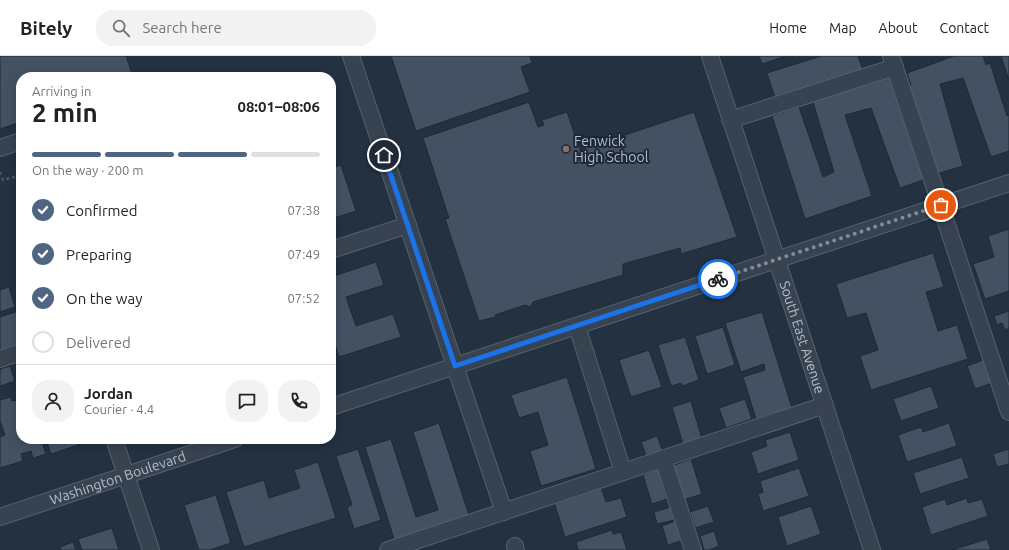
<!DOCTYPE html>
<html lang="en">
<head>
<meta charset="utf-8">
<style>
	body { margin:0; font-family:Ubuntu,sans-serif; background:#f2f2f2; color:#222; height:100vh; display:flex; flex-direction:column; font-size:15px; white-space:nowrap }
	* { box-sizing:border-box; margin:0 }
	p { font-size:13px; color:#767676 }
	.icon { flex:none; width:22px; height:22px; fill:none; stroke:currentColor; stroke-width:2; stroke-linecap:round; stroke-linejoin:round }
	.map { position:relative; flex:1; overflow:hidden }
	.sheet { position:absolute; left:16px; top:16px; width:320px; height:372px; display:flex; flex-direction:column; background:#fff; border-radius:16px; box-shadow:0 2px 10px #0003 }
	.sheet>* { flex:none }
	.pin { position:absolute; display:grid; place-items:center; width:34px; height:34px; color:#fff; margin:-17px; border:2px solid #fff; border-radius:50%; box-shadow:0 1px 4px #0007 }
	.courier { position:absolute; display:grid; place-items:center; width:40px; height:40px; margin:-20px; border:3px solid #1a73e8; border-radius:50%; background:#fff; color:#222; box-shadow:0 1px 5px #0007 }
	.summary em { font-style:normal; font-weight:600 }
	.summary div { display:flex; flex-direction:column-reverse }
	.summary { display:flex; align-items:center; justify-content:space-between; height:68px; padding:0 16px }
	h1 { font-size:26px; font-weight:600; line-height:30px }
	.bar { display:grid; grid-template-columns:repeat(4,1fr); gap:6px 4px; align-content:center; height:48px; padding:0 16px }
	.bar i { height:5px; border-radius:3px; background:#e0e0e0 }
	.bar .active { background:#506584 }
	.bar p { grid-column:span 4 }
	.line { display:flex; align-items:center; gap:10px; padding:0 16px; border-top:1px solid #e0e0e0 }
	.line div { flex:1 }
	.round { display:grid; place-items:center; flex:none; width:42px; height:42px; border-radius:16px; background:#f2f2f2 }
	ol { padding:0 16px; list-style:none }
	li { display:flex; align-items:center; gap:12px; height:44px }
	li p { margin-inline-start:auto }
	li .icon { padding:4px; border-radius:50%; background:#506584; color:#fff; stroke-width:4 }
	li:last-child { color:#767676 }
	li i { width:22px; height:22px; border:2px solid #e0e0e0; border-radius:50% }
	header { display:flex; align-items:center; gap:24px; box-sizing:border-box; height:56px; padding:0 20px; background:#fff; border-bottom:1px solid #e0e0e0 }
	header strong { font-size:19px }
	nav { display:flex; gap:22px; margin-inline-start:auto; font-size:14px }
	.search { width:280px; height:36px; background:#f2f2f2; display:flex; align-items:center; gap:10px; box-sizing:border-box; padding:0 14px; border-radius:16px; color:#767676; font-size:15px }
	.map>svg:first-child { display:block }
	.building { fill:#435163; stroke:#1f2a38 }
	.lines { fill:none; stroke-linecap:round; stroke-linejoin:round }
	.minor-casing { stroke:#56616e; stroke-width:18 }
	.path { stroke:#445c5f; stroke-width:2.5; stroke-dasharray:3 3; stroke-linecap:butt }
	.minor { stroke:#384351; stroke-width:16 }
	.done { stroke:#828d9b; stroke-width:4; stroke-dasharray:0 7.2 }
	.route { stroke:#1a73e8; stroke-width:5 }
	.education-dot { fill:#8d6e63; stroke:#1d2836; stroke-width:1.5 }
	.labels { text-anchor:middle; dominant-baseline:central; stroke-width:4; stroke-linejoin:round; paint-order:stroke }
	.poi-label { font-size:14px; fill:#b5becb; stroke:#1d2836; text-anchor:start }
	.street-label { font-size:14px; fill:#b5becb; stroke:#1d2836 }
</style>
</head>
<body>
<header>
<strong>Bitely</strong>
<div class="search"><svg class="icon" aria-label="search" viewBox="0 0 24 24"><circle cx="10" cy="10" r="6"/><path d="M15 15l6 6"/></svg>Search here</div>
<nav><a>Home</a><a>Map</a><a>About</a><a>Contact</a></nav>
</header>
<div class="map">
<svg width="1009" height="494" viewBox="0 0 1009 494">
	<rect width="100%" height="100%" fill="#243141"/>
	<!-- building -->
	<g class="building">
		<polygon points="0,0 126,0 133,21 21,21 21,66 0,73"/>
		<polygon points="391,0 530,0 532,7 521,11 530,36 416,75"/>
		<polygon points="759,0 786,0 762,8"/>
		<polygon points="821,0 858,0 863,14 775,42 767,17"/>
		<polygon points="954,0 983,0 986,9 990,7 1007,60 1009,59 1009,95 991,101 963,22 940,28 963,110 936,118 907,30 911,29 907,17"/>
		<polygon points="1001,0 1009,0 1009,24"/>
		<polygon points="892,19 926,123 900,132 871,52 845,59 872,140 805,163 772,60 799,51 823,121 834,116 813,46"/>
		<polygon points="529,46 538,71 544,69 542,64 567,56 580,94 694,56 737,181 681,198 680,192 623,208 623,219 533,246 531,251 525,249 495,259 496,261 479,265 445,163 449,162 423,82"/>
		<polygon points="341,109 356,155 331,163 331,112"/>
		<polygon points="1009,173 1009,235 985,243 973,208 994,201 988,180"/>
		<polygon points="933,197 944,231 926,236 938,275 957,269 968,303 871,334 860,300 878,294 866,257 847,262 836,228"/>
		<polygon points="376,206 384,229 346,241 356,270 393,258 401,281 339,301 331,275 331,221"/>
		<polygon points="9,231 15,251 0,256 0,234"/>
		<polygon points="21,254 21,288 0,295 0,261"/>
		<polygon points="1009,255 1009,272 1005,274 1002,267 997,269 994,260"/>
		<polygon points="762,256 792,352 756,363 743,321 765,314 764,308 741,316 725,267"/>
		<polygon points="723,271 735,309 707,318 695,280"/>
		<polygon points="685,281 699,324 682,330 681,327 671,330 658,289"/>
		<polygon points="649,294 662,331 631,341 619,304"/>
		<polygon points="983,304 992,327 975,333 967,310"/>
		<polygon points="10,310 15,325 0,330 0,313"/>
		<polygon points="567,321 596,413 541,430 530,395 548,389 538,356 519,362 511,339"/>
		<polygon points="931,330 939,352 901,365 893,343"/>
		<polygon points="11,341 12,345 21,343 21,383 41,383 46,398 33,402 31,395 21,398 23,405 0,412 0,381 5,379 0,365 0,344"/>
		<polygon points="745,343 752,363 726,372 719,352"/>
		<polygon points="691,345 702,383 683,388 672,351"/>
		<polygon points="439,367 470,462 395,486 365,391 391,383 416,461 438,454 413,376"/>
		<polygon points="949,367 957,390 907,406 898,379 921,371 923,376"/>
		<polygon points="790,376 799,404 758,418 751,396 767,390 765,384"/>
		<polygon points="657,380 663,396 647,402 641,386"/>
		<polygon points="46,383 76,383 78,389 51,398"/>
		<polygon points="358,393 381,464 354,473 347,451 352,449 336,400"/>
		<polygon points="1009,393 1009,408 997,411 993,398"/>
		<polygon points="962,401 969,422 920,438 913,417"/>
		<polygon points="691,403 702,438 683,444 672,410"/>
		<polygon points="318,406 336,462 244,491 226,436 264,424 269,442 300,432 294,414"/>
		<polygon points="799,412 809,440 763,455 758,438 763,436 760,425"/>
		<polygon points="658,413 667,443 652,448 643,419"/>
		<polygon points="601,431 606,446 621,442 627,461 565,481 554,446"/>
		<polygon points="216,439 231,487 210,494 199,494 184,449"/>
		<polygon points="967,442 968,447 982,443 988,460 931,479 922,451 945,443 947,449"/>
		<polygon points="708,450 714,466 695,472 690,456"/>
		<polygon points="811,450 821,478 787,490 778,461"/>
		<polygon points="671,451 674,464 657,468 654,456"/>
		<polygon points="678,464 684,484 668,489 662,470"/>
		<polygon points="112,472 119,494 82,494 78,483"/>
		<polygon points="612,474 613,478 621,476 627,494 578,494 576,486"/>
		<polygon points="714,475 719,490 709,494 704,494 700,480"/>
		<polygon points="987,483 991,494 952,494"/>
		<polygon points="73,486 76,494 61,494 60,491"/>
	</g>
	<g class="lines">
		<!-- minor casing -->
		<g class="minor-casing">
			<g id="minor">
				<polyline points="351,0 504,456"/>
				<path id="s1" d="M 710,0 L 872,494"/>
				<polyline points="891,0 1009,356"/>
				<polyline points="730,64 895,11"/>
				<polyline points="0,92 21,85"/>
				<polyline points="331,194 408,169"/>
				<polyline points="577,270 623,416"/>
				<polyline points="0,303 21,296"/>
				<polyline points="331,351 1009,127"/>
				<polyline points="114,383 151,494"/>
				<polyline points="663,403 693,494"/>
				<path id="s2" d="M 0,461 L 235,383"/>
				<polyline points="515,490 516,494"/>
				<polyline points="388,494 825,349"/>
			</g>
		</g>
		<!-- path -->
		<polyline class="path" points="0,116 3,124 21,119"/>
		<!-- minor -->
		<use href="#minor" class="minor"/>
	</g>
	<g class="lines">
		<!-- done -->
		<polyline class="done" points="718,223 941,149"/>
		<!-- route -->
		<polyline class="route" points="384,99 455,310 718,223"/>
	</g>
	<!-- markers -->
	<circle class="education-dot" cx="566" cy="93" r="4"/>
	<g class="labels">
		<!-- poi labels -->
		<g class="poi-label">
			<text x="574" y="85">Fenwick<tspan x="574" dy="16">High School</tspan></text>
		</g>
		<!-- street labels -->
		<g class="street-label">
			<text stroke="none"><textPath href="#s1" startOffset="296">South East Avenue</textPath></text>
			<text stroke="none"><textPath href="#s2" startOffset="124">Washington Boulevard</textPath></text>
		</g>
	</g>
</svg>
<div class="pin" style="left:941px;top:149px;background:#ea580c"><svg class="icon" aria-label="bag" viewBox="0 0 24 24"><path d="M5 8h14l-1 12H6zM9 8a3 3 0 0 1 6 0"/></svg></div>
<div class="pin" style="left:384px;top:99px;background:#1f2937"><svg class="icon" aria-label="home" viewBox="0 0 24 24"><path d="M3 11l9-7 9 7M6 9v11h12V9"/></svg></div>
<div class="courier" style="left:718px;top:223px"><svg class="icon" aria-label="bike" viewBox="0 0 24 24"><circle cx="6" cy="16" r="4"/><circle cx="18" cy="16" r="4"/><path d="M6 16l4-8h5l3 8M10 8l3 8H6M13 5h3"/></svg></div>
<section class="sheet">
<div class="summary"><div><h1>2 min</h1><p>Arriving in</p></div><em>08:01–08:06</em></div>
<div class="bar"><i class="active"></i><i class="active"></i><i class="active"></i><i></i><p>On the way · 200 m</p></div>
<ol>
<li><svg class="icon" aria-label="check" viewBox="0 0 24 24"><path d="M5 12l5 5 9-10"/></svg>Confirmed<p>07:38</p></li>
<li><svg class="icon" aria-label="check" viewBox="0 0 24 24"><path d="M5 12l5 5 9-10"/></svg>Preparing<p>07:49</p></li>
<li><svg class="icon" aria-label="check" viewBox="0 0 24 24"><path d="M5 12l5 5 9-10"/></svg>On the way<p>07:52</p></li>
<li><i></i>Delivered</li>
</ol>
<div class="line" style="height:72px"><a class="round"><svg class="icon" aria-label="person" viewBox="0 0 24 24"><circle cx="12" cy="8" r="4"/><path d="M4 21q1-7 8-7t8 7"/></svg></a><div><b>Jordan</b><p>Courier · 4.4</p></div><a class="round"><svg class="icon" aria-label="chat" viewBox="0 0 24 24"><path d="M4 5h16v11H9l-5 4z"/></svg></a><a class="round"><svg class="icon" aria-label="phone" viewBox="0 0 24 24"><path d="M5 4h4l2 5-3 2q2 4 5 5l2-3 5 2v4C11 20 4 13 5 4z"/></svg></a></div>
</section>
</div>
</body>
</html>
